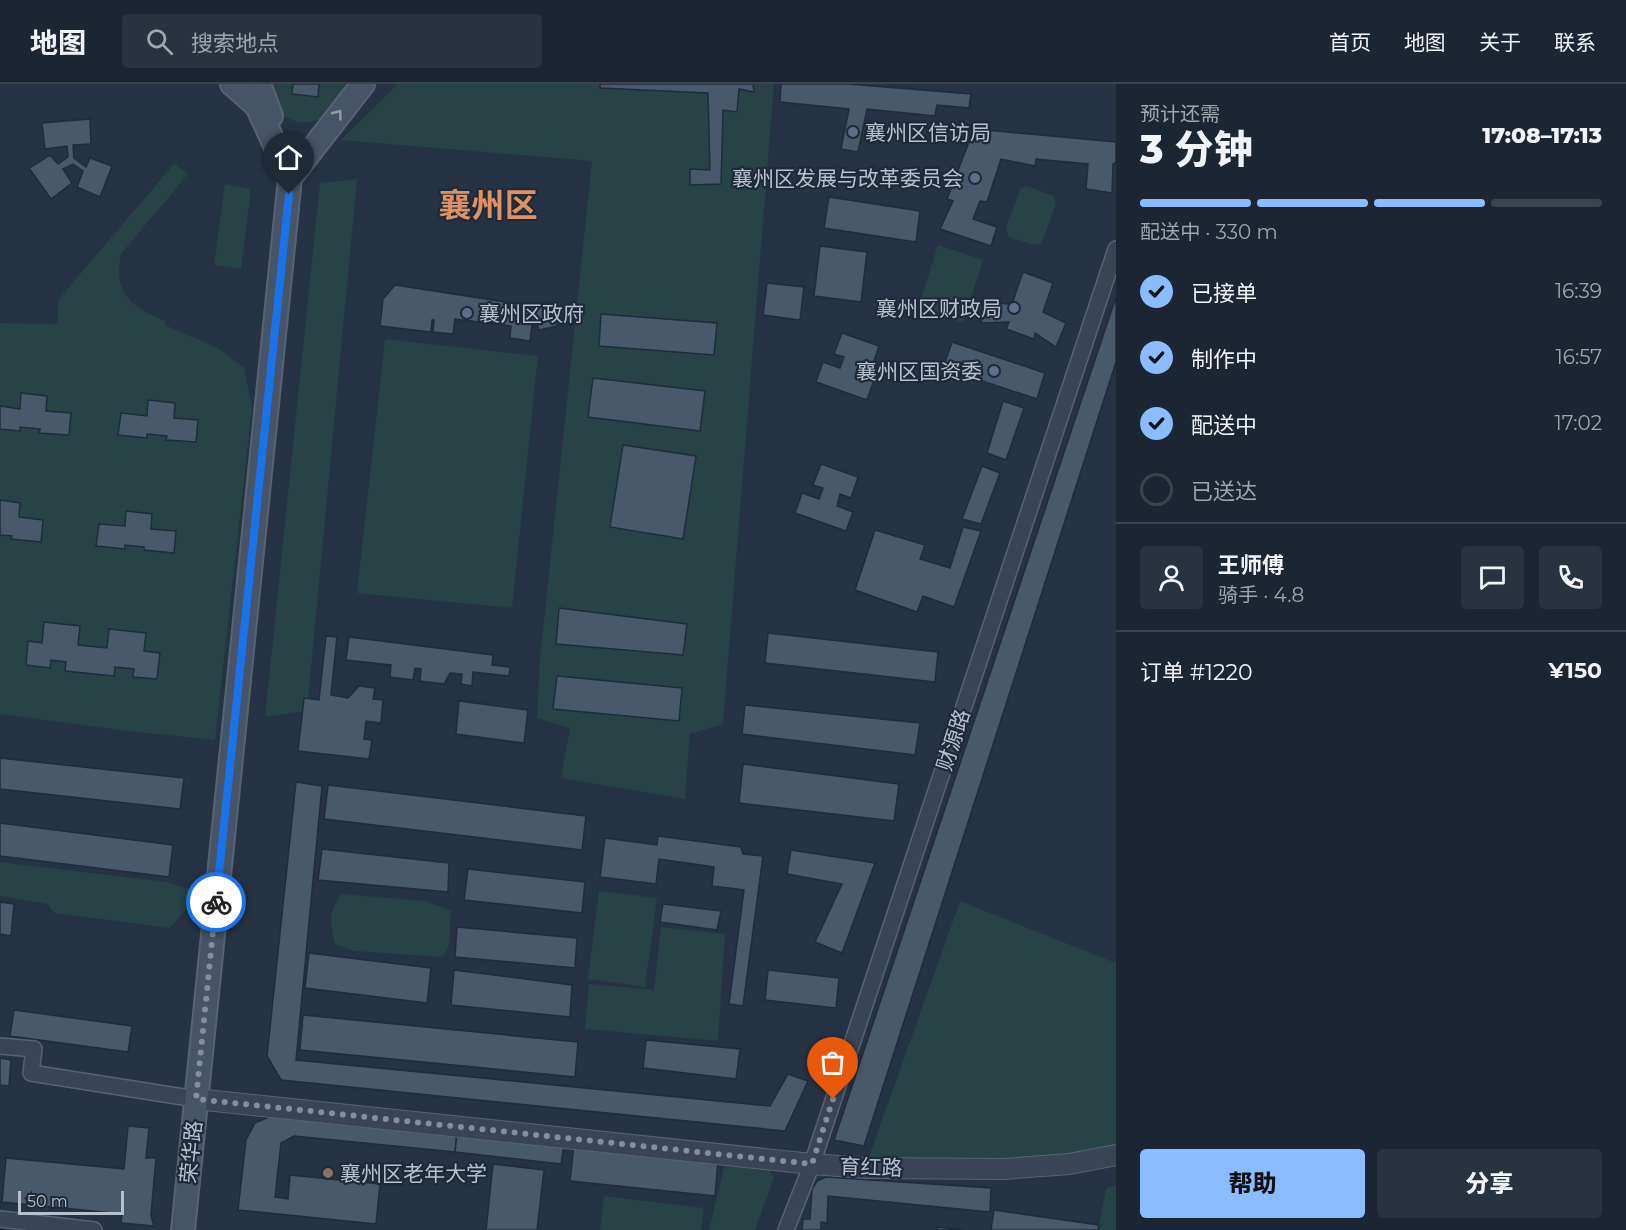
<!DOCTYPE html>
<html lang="zh">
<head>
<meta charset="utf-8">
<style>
	body { margin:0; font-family:Montserrat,"Noto Sans SC",sans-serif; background:#29323f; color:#f1f3f6; height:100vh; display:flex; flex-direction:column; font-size:22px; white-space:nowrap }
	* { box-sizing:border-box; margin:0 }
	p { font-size:20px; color:#a0a5ac }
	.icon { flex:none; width:33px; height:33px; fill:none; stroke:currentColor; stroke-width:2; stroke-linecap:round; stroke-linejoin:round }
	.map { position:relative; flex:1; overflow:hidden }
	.details { display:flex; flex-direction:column; background:#1c2633; width:510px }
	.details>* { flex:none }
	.scale { position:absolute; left:18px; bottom:15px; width:106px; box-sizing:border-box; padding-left:6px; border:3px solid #b7c0cd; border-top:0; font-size:16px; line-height:21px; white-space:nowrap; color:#b7c0cd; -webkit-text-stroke:4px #1e2a39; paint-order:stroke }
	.pin { position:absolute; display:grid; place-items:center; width:51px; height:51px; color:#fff; margin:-62px -26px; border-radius:50% 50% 50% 0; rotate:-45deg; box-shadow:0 0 6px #0007 }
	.pin .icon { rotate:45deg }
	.courier { position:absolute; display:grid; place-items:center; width:60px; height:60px; margin:-30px; border:4px solid #1a73e8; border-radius:50%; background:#fff; color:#222; box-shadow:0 2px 8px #0007 }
	.head em { font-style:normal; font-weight:800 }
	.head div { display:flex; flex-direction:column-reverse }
	.head { display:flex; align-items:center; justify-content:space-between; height:102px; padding:0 24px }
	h1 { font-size:39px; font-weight:800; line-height:45px }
	.bar { display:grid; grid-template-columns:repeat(4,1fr); gap:9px 6px; align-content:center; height:72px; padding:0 24px }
	.bar i { height:8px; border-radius:4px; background:#3a434e }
	.bar .current { background:#8abcff }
	.bar p { grid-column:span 4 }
	.line { display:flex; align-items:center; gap:15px; padding:0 24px; border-top:2px solid #3a434e }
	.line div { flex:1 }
	.round { display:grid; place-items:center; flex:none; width:63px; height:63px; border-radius:6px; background:#29323f }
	ol { padding:0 24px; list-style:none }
	li { display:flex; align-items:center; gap:18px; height:66px }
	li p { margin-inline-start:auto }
	li .icon { padding:6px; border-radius:50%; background:#8abcff; color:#111; stroke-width:4 }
	li:last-child { color:#a0a5ac }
	li i { width:33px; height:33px; border:3px solid #3a434e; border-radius:50% }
	.primary-button { display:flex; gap:12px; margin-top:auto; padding:12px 24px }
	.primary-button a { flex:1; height:69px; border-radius:6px; background:#8abcff; color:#111; font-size:24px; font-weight:800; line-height:69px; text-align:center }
	.primary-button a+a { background:#29323f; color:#f1f3f6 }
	header { display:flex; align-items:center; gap:36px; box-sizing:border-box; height:84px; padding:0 30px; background:#1c2633; border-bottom:2px solid #3a434e }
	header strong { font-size:28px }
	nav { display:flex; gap:33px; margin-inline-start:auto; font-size:21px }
	.search { width:420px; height:54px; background:#29323f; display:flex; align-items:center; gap:15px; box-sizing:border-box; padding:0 21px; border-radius:6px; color:#a0a5ac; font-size:22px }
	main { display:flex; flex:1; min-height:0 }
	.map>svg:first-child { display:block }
	.green { fill:#274345 }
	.building { fill:#48596b; stroke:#202c3b; stroke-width:1.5 }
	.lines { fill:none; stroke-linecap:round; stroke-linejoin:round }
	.minor-casing { stroke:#586371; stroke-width:18 }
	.tertiary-casing { stroke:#586371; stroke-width:22 }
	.secondary-casing { stroke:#586371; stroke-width:26 }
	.minor { stroke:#394554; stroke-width:15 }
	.tertiary { stroke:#394554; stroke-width:20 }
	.secondary { stroke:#475467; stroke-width:22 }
	.oneway { stroke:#909aa9 }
	.done { stroke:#848f9d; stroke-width:6; stroke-dasharray:0 10.8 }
	.route { stroke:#1a73e8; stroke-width:8 }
	.service-dot { fill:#5c6f8a; stroke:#1e2a39; stroke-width:2 }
	.education-dot { fill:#8d6e63; stroke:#1e2a39; stroke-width:2 }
	.labels { text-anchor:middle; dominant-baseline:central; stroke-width:4.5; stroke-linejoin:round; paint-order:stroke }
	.poi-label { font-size:21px; fill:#b7c0cd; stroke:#1e2a39; text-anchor:start }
	.street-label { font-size:21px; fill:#b7c0cd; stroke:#1e2a39 }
	.town-label { font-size:33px; font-weight:bold; fill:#de9261; stroke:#1e2a39 }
</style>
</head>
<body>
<header>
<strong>地图</strong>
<div class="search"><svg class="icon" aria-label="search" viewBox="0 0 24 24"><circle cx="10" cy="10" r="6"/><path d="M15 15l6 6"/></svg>搜索地点</div>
<nav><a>首页</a><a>地图</a><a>关于</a><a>联系</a></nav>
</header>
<main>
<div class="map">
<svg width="1116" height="1146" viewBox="0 0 1116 1146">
	<rect width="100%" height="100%" fill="#253344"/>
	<!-- green -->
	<g class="green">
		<path d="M 267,0 L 345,0 C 343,24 323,41 299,38 C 294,37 286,34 282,30 C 275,24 271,9 267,0 Z"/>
		<polygon points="398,0 774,0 723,640 690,650 685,715 561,694 570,644 537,634 540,575 592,77 341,56"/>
		<path d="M 174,80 L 188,90 L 121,170 C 113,210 130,222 165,237 L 165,241 L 218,264 L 244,283 L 252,324 L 215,656 L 128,647 L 0,630 L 0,239 L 58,240 L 58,216 Z"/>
		<polygon points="357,95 307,627 265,633 320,99"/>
		<polygon points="225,100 251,105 241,185 214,181"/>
		<polygon points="1026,102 1054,112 1056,119 1042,159 1034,161 1009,153 1006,143 1020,106"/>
		<polygon points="938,161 983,176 963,239 918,224"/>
		<polygon points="385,255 538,272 512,524 357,509"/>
		<polygon points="0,778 167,798 190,806 185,827 170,844 54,829 48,820 0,812"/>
		<polygon points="599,807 657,814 645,903 588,895"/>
		<path d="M 341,810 L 426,817 L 451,827 L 449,860 L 443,873 L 354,867 L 335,860 C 330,839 328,828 341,810 Z"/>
		<polygon points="960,817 1116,879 1116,1071 865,1084"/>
		<polygon points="661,843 725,850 718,957 585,945 589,900 654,906"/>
		<polygon points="728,1079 769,1085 774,1094 755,1146 709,1146 724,1083"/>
		<polygon points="1116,1101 1116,1146 1098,1146 1106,1105"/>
		<polygon points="604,1112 704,1124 701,1146 600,1146"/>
	</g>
	<!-- building -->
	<g class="building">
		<polygon points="293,0 319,0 318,13 292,10"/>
		<polygon points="600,0 753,0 754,8 739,5 737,28 723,26 721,100 690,101 690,85 710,86 708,9 600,4"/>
		<polygon points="781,0 848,0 971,10 969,24 937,21 935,32 867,25 858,68 841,65 849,25 780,18"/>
		<polygon points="90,35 91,60 73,61 74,74 86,83 90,74 112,82 100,113 77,103 83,87 73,80 63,85 72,99 51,115 29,84 50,71 58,80 68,73 67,62 45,65 42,39"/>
		<polygon points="974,45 1116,58 1116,78 1113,80 1112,109 1086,105 1088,80 1036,75 1035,82 1001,75 987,118 980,117 973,135 997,143 991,162 940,145 953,117 947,115"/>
		<polygon points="829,113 920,127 916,158 824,144"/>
		<polygon points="820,162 867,168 861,218 814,212"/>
		<polygon points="1023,188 1053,199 1043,228 1066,239 1056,263 1035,249 1034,255 1006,245 1009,238 981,239 986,219 1012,220"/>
		<polygon points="767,199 804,203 800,236 763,231"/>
		<polygon points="395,201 532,222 551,218 557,242 539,246 537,240 532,242 530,257 510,254 511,242 455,235 453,250 433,248 434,236 432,236 431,248 380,242 383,215"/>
		<polygon points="1116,213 1116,278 864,1062 834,1056"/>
		<polygon points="601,230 717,239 714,271 599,262"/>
		<polygon points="842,249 879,262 872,283 862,279 858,291 874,296 867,316 816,298 823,278 840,284 844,273 834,270"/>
		<polygon points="952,258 1045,289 1037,315 943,284"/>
		<polygon points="593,294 705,307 700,347 588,333"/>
		<polygon points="21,309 47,312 46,327 71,329 69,351 39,349 40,345 20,343 20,347 0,345 0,322 20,325"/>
		<polygon points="148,316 175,319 174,334 198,336 196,358 166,356 167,352 147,350 147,354 118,351 121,329 147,332"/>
		<polygon points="1003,317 1024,324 1006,376 987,369"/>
		<polygon points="623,361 696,372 683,455 610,443"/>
		<polygon points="821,380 858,393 851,414 840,410 837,422 853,428 846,447 795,429 802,409 819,415 823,404 813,401"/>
		<polygon points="982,382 1000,389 981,440 962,435"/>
		<polygon points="0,416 20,419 19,433 43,436 41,458 11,455 12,452 0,451"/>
		<polygon points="126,427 152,430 151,445 176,447 174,469 144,466 144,463 125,461 125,465 96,462 99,440 125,442"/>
		<polygon points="963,443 981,447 954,523 923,512 917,528 855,506 875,446 925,461 920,475 950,484"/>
		<polygon points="559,524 687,540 683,571 556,560"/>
		<polygon points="44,538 80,542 78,561 107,564 109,545 146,549 144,567 160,569 157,595 133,593 134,585 115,583 114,592 65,587 66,578 51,576 50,584 26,581 28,557 42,559"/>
		<polygon points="768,549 938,568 935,598 765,579"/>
		<polygon points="326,552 337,553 331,611 348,614 359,602 375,604 373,615 383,616 381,639 366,637 364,655 372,656 369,675 298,667 304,614 319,616"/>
		<polygon points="349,553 493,571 492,581 510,583 509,592 473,588 472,602 461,600 462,590 450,589 444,600 420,597 421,585 415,584 413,596 390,593 391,581 346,576"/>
		<polygon points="557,592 682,604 679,637 553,625"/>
		<polygon points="459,617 528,626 524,659 456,650"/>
		<polygon points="745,621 920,639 915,671 742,650"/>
		<polygon points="0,674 184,694 180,725 0,705"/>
		<polygon points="743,680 899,700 894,737 739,719"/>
		<polygon points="296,698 322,702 296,976 770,1022 788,990 808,997 785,1047 281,996 267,972"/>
		<polygon points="328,701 586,732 582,766 324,735"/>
		<polygon points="0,739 173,761 169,793 0,772"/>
		<polygon points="658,752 741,763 743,770 763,772 743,922 729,920 744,806 712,802 714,783 659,775 656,800 600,793 605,754 657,761"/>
		<polygon points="322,765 449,779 448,808 318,796"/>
		<polygon points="791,766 875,779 842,869 815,858 842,800 787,790"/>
		<polygon points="468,785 585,798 582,829 464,816"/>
		<polygon points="0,818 14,820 11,852 0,850"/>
		<polygon points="663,820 721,827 717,846 660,838"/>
		<polygon points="457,843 577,854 575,884 455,873"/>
		<polygon points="309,869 431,884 427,919 305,904"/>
		<polygon points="454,886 572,901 570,933 451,921"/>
		<polygon points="768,886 839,894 836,924 765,916"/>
		<polygon points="14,926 132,942 128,968 10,952"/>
		<polygon points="303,931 578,958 575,993 300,966"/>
		<polygon points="646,956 740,965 736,995 643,984"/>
		<polygon points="0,974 11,976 9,1002 0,1001"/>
		<polygon points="273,1031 457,1049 455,1068 294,1052 281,1059 275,1113 288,1115 290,1091 380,1100 376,1140 238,1126 246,1056 255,1039"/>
		<polygon points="128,1042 149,1044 146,1074 156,1074 151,1131 154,1142 121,1139 122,1130 2,1118 6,1074 124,1085"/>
		<polygon points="457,1049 564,1060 561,1080 455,1068"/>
		<polygon points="574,1061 718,1076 715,1112 570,1097"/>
		<polygon points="493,1080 544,1086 537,1146 486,1146"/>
		<polygon points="826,1093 991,1104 990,1128 828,1112 827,1139 821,1138 821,1146 802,1146 803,1135 810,1135 812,1105 817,1097"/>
		<polygon points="994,1126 1099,1141 1098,1146 991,1146"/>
		<polygon points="938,1143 964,1146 937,1146"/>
	</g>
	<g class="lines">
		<!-- minor casing -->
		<g class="minor-casing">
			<g id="minor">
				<polyline points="0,962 34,965 31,989 196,1015"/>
				<polyline points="0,1135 94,1146"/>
				<polyline points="786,1146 812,1080 1116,165"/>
			</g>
		</g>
		<!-- tertiary casing -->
		<g class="tertiary-casing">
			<polyline id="tertiary" points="196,1015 812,1080 865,1084 1004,1085 1069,1080 1116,1071"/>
		</g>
		<!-- secondary casing -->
		<g class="secondary-casing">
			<g id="secondary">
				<polyline points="259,0 271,32"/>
				<polyline points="290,94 363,0"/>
				<polyline points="183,1146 290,94 257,22 232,0"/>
			</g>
		</g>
		<!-- minor -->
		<use href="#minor" class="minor"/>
		<!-- tertiary -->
		<use href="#tertiary" class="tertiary"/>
		<!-- secondary -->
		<use href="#secondary" class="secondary"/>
	</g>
	<!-- one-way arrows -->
	<defs><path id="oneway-chevron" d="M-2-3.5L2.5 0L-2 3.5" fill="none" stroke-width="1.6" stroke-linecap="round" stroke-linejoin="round" transform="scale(1.5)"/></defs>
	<use class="oneway" href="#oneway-chevron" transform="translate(338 30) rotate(-53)"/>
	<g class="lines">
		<!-- done -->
		<polyline class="done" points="216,818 196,1015 812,1080 833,1015"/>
		<!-- route -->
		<polyline class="route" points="216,818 289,110"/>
	</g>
	<!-- markers -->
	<g class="service-dot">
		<circle cx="853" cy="48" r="6"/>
		<circle cx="975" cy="94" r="6"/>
		<circle cx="1014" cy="224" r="6"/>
		<circle cx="467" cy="229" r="6"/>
		<circle cx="994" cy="287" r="6"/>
	</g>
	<circle class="education-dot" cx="328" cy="1089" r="6"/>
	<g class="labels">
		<!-- poi labels -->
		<g class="poi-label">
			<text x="865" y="48">襄州区信访局</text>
			<text x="963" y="94" text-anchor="end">襄州区发展与改革委员会</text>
			<text x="1002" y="224" text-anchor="end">襄州区财政局</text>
			<text x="479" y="229">襄州区政府</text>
			<text x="982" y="287" text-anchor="end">襄州区国资委</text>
			<text x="340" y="1089">襄州区老年大学</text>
		</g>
		<!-- street labels -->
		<g class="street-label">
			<text transform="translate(953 656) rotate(-72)">财源路</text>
			<text transform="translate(191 1068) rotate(-84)">荣华路</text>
			<text transform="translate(871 1083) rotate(2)">育红路</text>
		</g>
		<!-- town labels -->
		<g class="town-label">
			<text x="488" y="121">襄州区</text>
		</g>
	</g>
</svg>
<div class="scale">50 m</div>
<div class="pin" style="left:833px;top:1015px;background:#ea580c"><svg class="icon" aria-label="bag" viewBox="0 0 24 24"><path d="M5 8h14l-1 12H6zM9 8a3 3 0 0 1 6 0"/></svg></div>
<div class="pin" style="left:289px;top:110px;background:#1f2937"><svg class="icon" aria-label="home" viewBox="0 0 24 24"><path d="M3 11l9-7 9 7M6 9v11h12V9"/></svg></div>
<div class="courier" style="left:216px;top:818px"><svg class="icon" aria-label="bike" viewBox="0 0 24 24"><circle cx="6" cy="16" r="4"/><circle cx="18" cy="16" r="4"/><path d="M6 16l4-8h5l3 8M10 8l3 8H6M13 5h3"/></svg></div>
</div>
<section class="details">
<div class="head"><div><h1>3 分钟</h1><p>预计还需</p></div><em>17:08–17:13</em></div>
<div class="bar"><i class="current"></i><i class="current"></i><i class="current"></i><i></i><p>配送中 · 330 m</p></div>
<ol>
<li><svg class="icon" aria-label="check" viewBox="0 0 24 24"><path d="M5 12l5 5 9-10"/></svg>已接单<p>16:39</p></li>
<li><svg class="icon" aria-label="check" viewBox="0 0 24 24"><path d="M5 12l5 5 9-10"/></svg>制作中<p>16:57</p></li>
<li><svg class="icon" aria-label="check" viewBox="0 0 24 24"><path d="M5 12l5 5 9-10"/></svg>配送中<p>17:02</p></li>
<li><i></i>已送达</li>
</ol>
<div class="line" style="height:108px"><a class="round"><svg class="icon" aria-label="person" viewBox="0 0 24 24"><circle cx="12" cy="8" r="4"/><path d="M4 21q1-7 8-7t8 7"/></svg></a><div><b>王师傅</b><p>骑手 · 4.8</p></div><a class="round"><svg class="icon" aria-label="chat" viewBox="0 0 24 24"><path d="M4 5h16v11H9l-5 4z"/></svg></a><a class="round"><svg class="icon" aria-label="phone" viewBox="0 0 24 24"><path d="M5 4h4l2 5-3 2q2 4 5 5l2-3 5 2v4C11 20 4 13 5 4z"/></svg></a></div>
<div class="line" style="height:78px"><div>订单 #1220</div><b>¥150</b></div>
<div class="primary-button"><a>帮助</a><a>分享</a></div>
</section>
</main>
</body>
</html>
